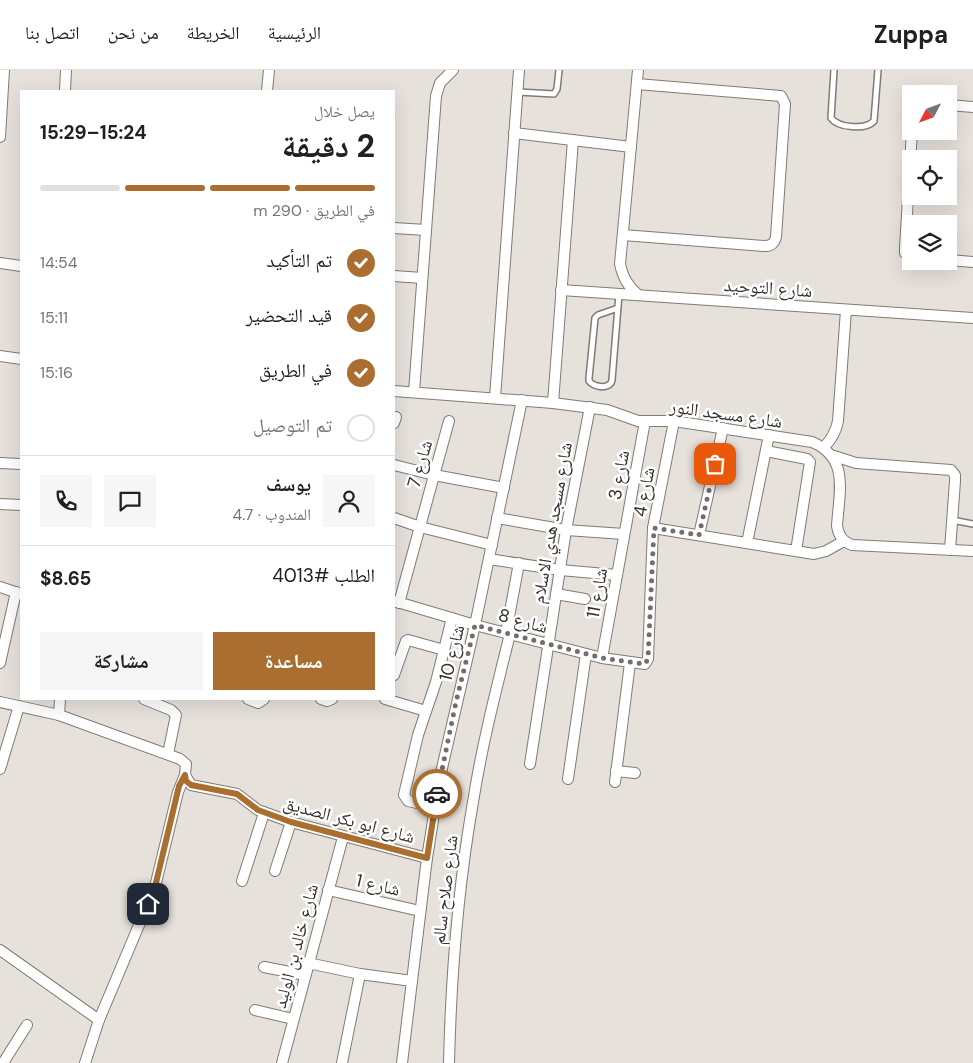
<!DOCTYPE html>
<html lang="ar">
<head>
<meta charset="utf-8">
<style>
	body { margin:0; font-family:"DM Sans","Noto Naskh Arabic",sans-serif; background:#f6f6f6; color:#202124; direction:rtl; height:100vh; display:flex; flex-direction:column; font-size:19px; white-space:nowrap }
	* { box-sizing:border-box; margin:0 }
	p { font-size:16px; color:#757577 }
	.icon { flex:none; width:28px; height:28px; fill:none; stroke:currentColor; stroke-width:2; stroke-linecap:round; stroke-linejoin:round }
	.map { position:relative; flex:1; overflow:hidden; direction:ltr }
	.drawer { position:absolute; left:20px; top:20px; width:375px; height:610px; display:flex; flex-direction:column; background:#fff; border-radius:0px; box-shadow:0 5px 20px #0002; direction:rtl }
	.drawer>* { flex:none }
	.needle { width:32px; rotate:229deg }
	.buttons { position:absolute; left:902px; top:15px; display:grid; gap:10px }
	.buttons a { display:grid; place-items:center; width:55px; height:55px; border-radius:0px; background:#fff; box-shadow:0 5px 20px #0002; font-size:25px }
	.pin { position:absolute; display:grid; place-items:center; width:42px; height:42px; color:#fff; margin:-21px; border-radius:10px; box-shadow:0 2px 8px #0006 }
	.courier { position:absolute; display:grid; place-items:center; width:50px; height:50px; margin:-25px; border:4px solid #aa6f30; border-radius:50%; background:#fff; color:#222; box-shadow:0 1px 6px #0007 }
	.overview em { font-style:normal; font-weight:700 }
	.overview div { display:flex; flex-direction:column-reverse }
	.overview { display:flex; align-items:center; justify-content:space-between; height:85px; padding:0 20px }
	h1 { font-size:32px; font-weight:700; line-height:38px }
	.bar { display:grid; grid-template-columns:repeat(4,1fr); gap:8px 5px; align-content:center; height:60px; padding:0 20px }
	.bar i { height:6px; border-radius:4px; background:#e0e0e0 }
	.bar .selected { background:#aa6f30 }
	.bar p { grid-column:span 4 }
	.line { display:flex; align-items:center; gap:12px; padding:0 20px; border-top:1px solid #e0e0e0 }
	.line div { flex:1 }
	.round { display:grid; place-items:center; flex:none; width:52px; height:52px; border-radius:0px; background:#f6f6f6 }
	ol { padding:0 20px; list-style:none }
	li { display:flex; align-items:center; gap:15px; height:55px }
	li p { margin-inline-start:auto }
	li .icon { padding:5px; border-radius:50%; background:#aa6f30; color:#fff; stroke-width:4 }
	li:last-child { color:#757577 }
	li i { width:28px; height:28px; border:2px solid #e0e0e0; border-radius:50% }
	.cta { display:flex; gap:10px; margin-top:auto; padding:10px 20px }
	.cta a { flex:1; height:58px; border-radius:0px; background:#aa6f30; color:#fff; font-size:20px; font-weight:700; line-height:58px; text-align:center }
	.cta a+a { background:#f6f6f6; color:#202124 }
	header { display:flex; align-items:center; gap:30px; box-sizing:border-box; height:70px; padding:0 25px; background:#fff; border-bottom:1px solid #e0e0e0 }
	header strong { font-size:24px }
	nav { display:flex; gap:28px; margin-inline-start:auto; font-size:18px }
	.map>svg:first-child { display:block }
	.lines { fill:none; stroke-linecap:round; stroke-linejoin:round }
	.service-casing { stroke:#807b76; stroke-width:8 }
	.minor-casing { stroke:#807b76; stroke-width:12 }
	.service { stroke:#fff; stroke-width:5 }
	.minor { stroke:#fff; stroke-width:10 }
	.done { stroke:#726f6b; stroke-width:5; stroke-dasharray:0 9 }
	.route { stroke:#aa6f30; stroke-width:6 }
	.labels { text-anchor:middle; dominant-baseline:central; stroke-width:5; stroke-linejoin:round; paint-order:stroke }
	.street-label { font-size:18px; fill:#33312e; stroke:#fff }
</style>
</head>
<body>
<header>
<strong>Zuppa</strong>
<nav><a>الرئيسية</a><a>الخريطة</a><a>من نحن</a><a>اتصل بنا</a></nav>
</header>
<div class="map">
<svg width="973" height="993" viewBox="0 0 973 993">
	<rect width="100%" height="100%" fill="#e7e1dc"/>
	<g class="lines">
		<!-- service casing -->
		<g class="service-casing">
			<g id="service">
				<path d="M 834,0 L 831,48 C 838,58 866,60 874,51 L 878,0"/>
				<polyline points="518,22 554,24 557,19 559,0"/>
				<path d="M 618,238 L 598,245 L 595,248 L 589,308 L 589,311 C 594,317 606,319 611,313 L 612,310 L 619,224"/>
				<polyline points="952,450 973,454"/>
			</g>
		</g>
		<!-- minor casing -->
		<g class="minor-casing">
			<g id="minor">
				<polyline points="65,21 66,0"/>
				<polyline points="267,21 269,0"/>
				<polyline points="949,35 973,37"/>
				<polyline points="514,63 631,77"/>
				<polyline points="0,67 4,0"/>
				<polyline points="394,158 426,160"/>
				<path d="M 623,165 L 764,176 C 771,176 774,174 776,167 L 785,34 L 781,26 L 637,14"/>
				<polyline points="911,188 905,183 905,178 912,61"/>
				<polyline points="949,190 973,192"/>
				<polyline points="0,193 21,196"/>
				<polyline points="394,206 422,208"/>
				<polyline points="561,220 973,248"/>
				<path d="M 638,225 C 628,216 623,208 620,194 L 638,0"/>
				<polyline points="0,286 21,289"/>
				<path d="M 394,321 L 553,333 L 607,340 L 638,351 L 674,351 L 812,372 C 850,388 839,422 837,456 C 839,466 842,471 852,475 L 973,481"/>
				<polyline points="414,322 436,26 440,13 453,0"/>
				<polyline points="495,328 519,0"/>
				<polyline points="553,333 573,70"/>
				<polyline points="394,353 396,347"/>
				<path d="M 824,377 C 832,369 836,362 838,351 L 846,240"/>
				<polyline points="766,381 807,389 810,392 796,481"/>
				<polyline points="834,386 856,393 951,400 955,405 955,411 950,480"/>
				<polyline points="0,393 21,394"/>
				<polyline points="394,395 434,405 504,418"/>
				<polyline points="0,434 21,435"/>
				<polyline points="394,448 420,457 492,475"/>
				<polyline points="497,448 566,460 624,464"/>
				<polyline points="653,458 814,484 826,481 844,471"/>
				<polyline points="699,465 723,358"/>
				<polyline points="747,473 769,365"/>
				<polyline points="489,489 560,500 617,505"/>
				<polyline points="0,517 21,524"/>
				<polyline points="556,524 585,529"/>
				<polyline points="394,531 475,555 602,588 645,594 648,589 653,458 674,351"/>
				<polyline points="399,533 449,351"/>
				<polyline points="506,563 519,493"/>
				<polyline points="602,588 645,351"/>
				<polyline points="0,593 16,522"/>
				<polyline points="394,605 406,571 408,570 444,580"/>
				<polyline points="144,629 171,640 176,645 168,684"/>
				<polyline points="248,629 258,633 264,629"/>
				<polyline points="321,629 327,631 332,629"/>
				<polyline points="385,629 426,641"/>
				<polyline points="0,632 59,645 180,689 186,694 185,705 191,715 237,724 258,740 291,752 427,788"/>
				<polyline points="59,645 60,629"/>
				<polyline points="530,694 566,460 590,337"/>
				<polyline points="0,699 19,636"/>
				<polyline points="616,701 635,703"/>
				<polyline points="568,709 586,584"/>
				<polyline points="615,712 630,593"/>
				<polyline points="435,737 408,731 404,725 418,665 436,612 452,548"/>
				<polyline points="275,801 291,752"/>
				<polyline points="242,811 264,743"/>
				<polyline points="328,820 420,841"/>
				<polyline points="0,880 99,950"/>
				<polyline points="308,893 360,904 412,911"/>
				<polyline points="264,897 305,905"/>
				<polyline points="255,940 293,949"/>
				<polyline points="3,993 27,955"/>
				<polyline points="85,993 99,950 155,817 178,722 185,705"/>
				<polyline points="282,993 343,767"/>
				<polyline points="342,993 360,904"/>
				<polyline points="402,993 427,788 440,707 475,555 522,330"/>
				<path d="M 449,993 C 451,906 458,818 473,732 C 482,675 496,620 510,564"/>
			</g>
		</g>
		<!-- service -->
		<use href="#service" class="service"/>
		<!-- minor -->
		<use href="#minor" class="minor"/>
	</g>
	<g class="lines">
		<!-- done -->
		<polyline class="done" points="437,724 456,632 475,555 602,588 645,594 648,589 654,458 699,465 715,394"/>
		<!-- route -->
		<polyline class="route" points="148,834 155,817 179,716 185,705 186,711 191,715 237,724 258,740 291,752 427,788 437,724"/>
	</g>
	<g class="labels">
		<!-- street labels -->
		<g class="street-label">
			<text transform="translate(768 218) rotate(4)">شارع التوحيد</text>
			<text transform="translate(726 344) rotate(8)">شارع مسجد النور</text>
			<text transform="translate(420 394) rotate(-74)">شارع 7</text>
			<text transform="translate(619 405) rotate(-80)">شارع 3</text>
			<text transform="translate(644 422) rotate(-79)">شارع 4</text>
			<text transform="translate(552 453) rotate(-80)">شارع مسجد هدي الاسلام</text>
			<text transform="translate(597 523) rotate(-80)">شارع 11</text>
			<text transform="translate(523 551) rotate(15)">شارع 8</text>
			<text transform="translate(452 583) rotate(-76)">شارع 10</text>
			<text transform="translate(349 750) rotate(15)">شارع ابو بكر الصديق</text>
			<text transform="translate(378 815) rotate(13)">شارع 1</text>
			<text transform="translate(445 820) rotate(-83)">شارع صلاح سالم</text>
			<text transform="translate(296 876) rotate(-75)">شارع خالد بن الوليد</text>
		</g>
	</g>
</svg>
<div class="buttons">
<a><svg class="needle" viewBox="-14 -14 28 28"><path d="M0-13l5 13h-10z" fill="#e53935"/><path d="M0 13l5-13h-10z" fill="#757577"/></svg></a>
<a><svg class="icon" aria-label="locate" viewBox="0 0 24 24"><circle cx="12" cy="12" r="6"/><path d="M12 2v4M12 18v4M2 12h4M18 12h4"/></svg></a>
<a><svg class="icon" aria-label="layers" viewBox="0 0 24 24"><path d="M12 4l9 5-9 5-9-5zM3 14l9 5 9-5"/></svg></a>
</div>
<div class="pin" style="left:715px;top:394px;background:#ea580c"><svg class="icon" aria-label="bag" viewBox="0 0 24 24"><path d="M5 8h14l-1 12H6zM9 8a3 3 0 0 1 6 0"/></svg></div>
<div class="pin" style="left:148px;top:834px;background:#1f2937"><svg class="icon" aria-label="home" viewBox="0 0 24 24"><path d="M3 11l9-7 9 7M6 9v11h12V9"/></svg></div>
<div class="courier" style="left:437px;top:724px"><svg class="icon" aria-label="car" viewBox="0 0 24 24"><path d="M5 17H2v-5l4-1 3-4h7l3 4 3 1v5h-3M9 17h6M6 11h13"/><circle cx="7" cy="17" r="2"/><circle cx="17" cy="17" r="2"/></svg></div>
<section class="drawer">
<div class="overview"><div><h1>2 دقيقة</h1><p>يصل خلال</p></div><em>15:24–15:29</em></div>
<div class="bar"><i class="selected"></i><i class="selected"></i><i class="selected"></i><i></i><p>في الطريق · 290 m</p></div>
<ol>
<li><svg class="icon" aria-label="check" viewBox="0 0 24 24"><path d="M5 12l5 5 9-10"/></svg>تم التأكيد<p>14:54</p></li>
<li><svg class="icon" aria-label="check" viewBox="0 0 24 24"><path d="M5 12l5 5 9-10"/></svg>قيد التحضير<p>15:11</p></li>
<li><svg class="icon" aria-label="check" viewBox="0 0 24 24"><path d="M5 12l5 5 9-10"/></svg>في الطريق<p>15:16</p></li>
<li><i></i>تم التوصيل</li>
</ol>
<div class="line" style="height:90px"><a class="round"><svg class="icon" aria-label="person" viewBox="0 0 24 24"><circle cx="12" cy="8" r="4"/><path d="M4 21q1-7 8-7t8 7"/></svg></a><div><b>يوسف</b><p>المندوب · 4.7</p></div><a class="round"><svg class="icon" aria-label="chat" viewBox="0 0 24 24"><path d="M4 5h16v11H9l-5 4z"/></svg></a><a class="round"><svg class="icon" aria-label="phone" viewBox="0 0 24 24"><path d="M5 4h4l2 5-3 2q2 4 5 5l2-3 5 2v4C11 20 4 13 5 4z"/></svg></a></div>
<div class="line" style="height:65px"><div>الطلب #4013</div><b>$8.65</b></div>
<div class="cta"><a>مساعدة</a><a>مشاركة</a></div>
</section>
</div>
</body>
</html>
